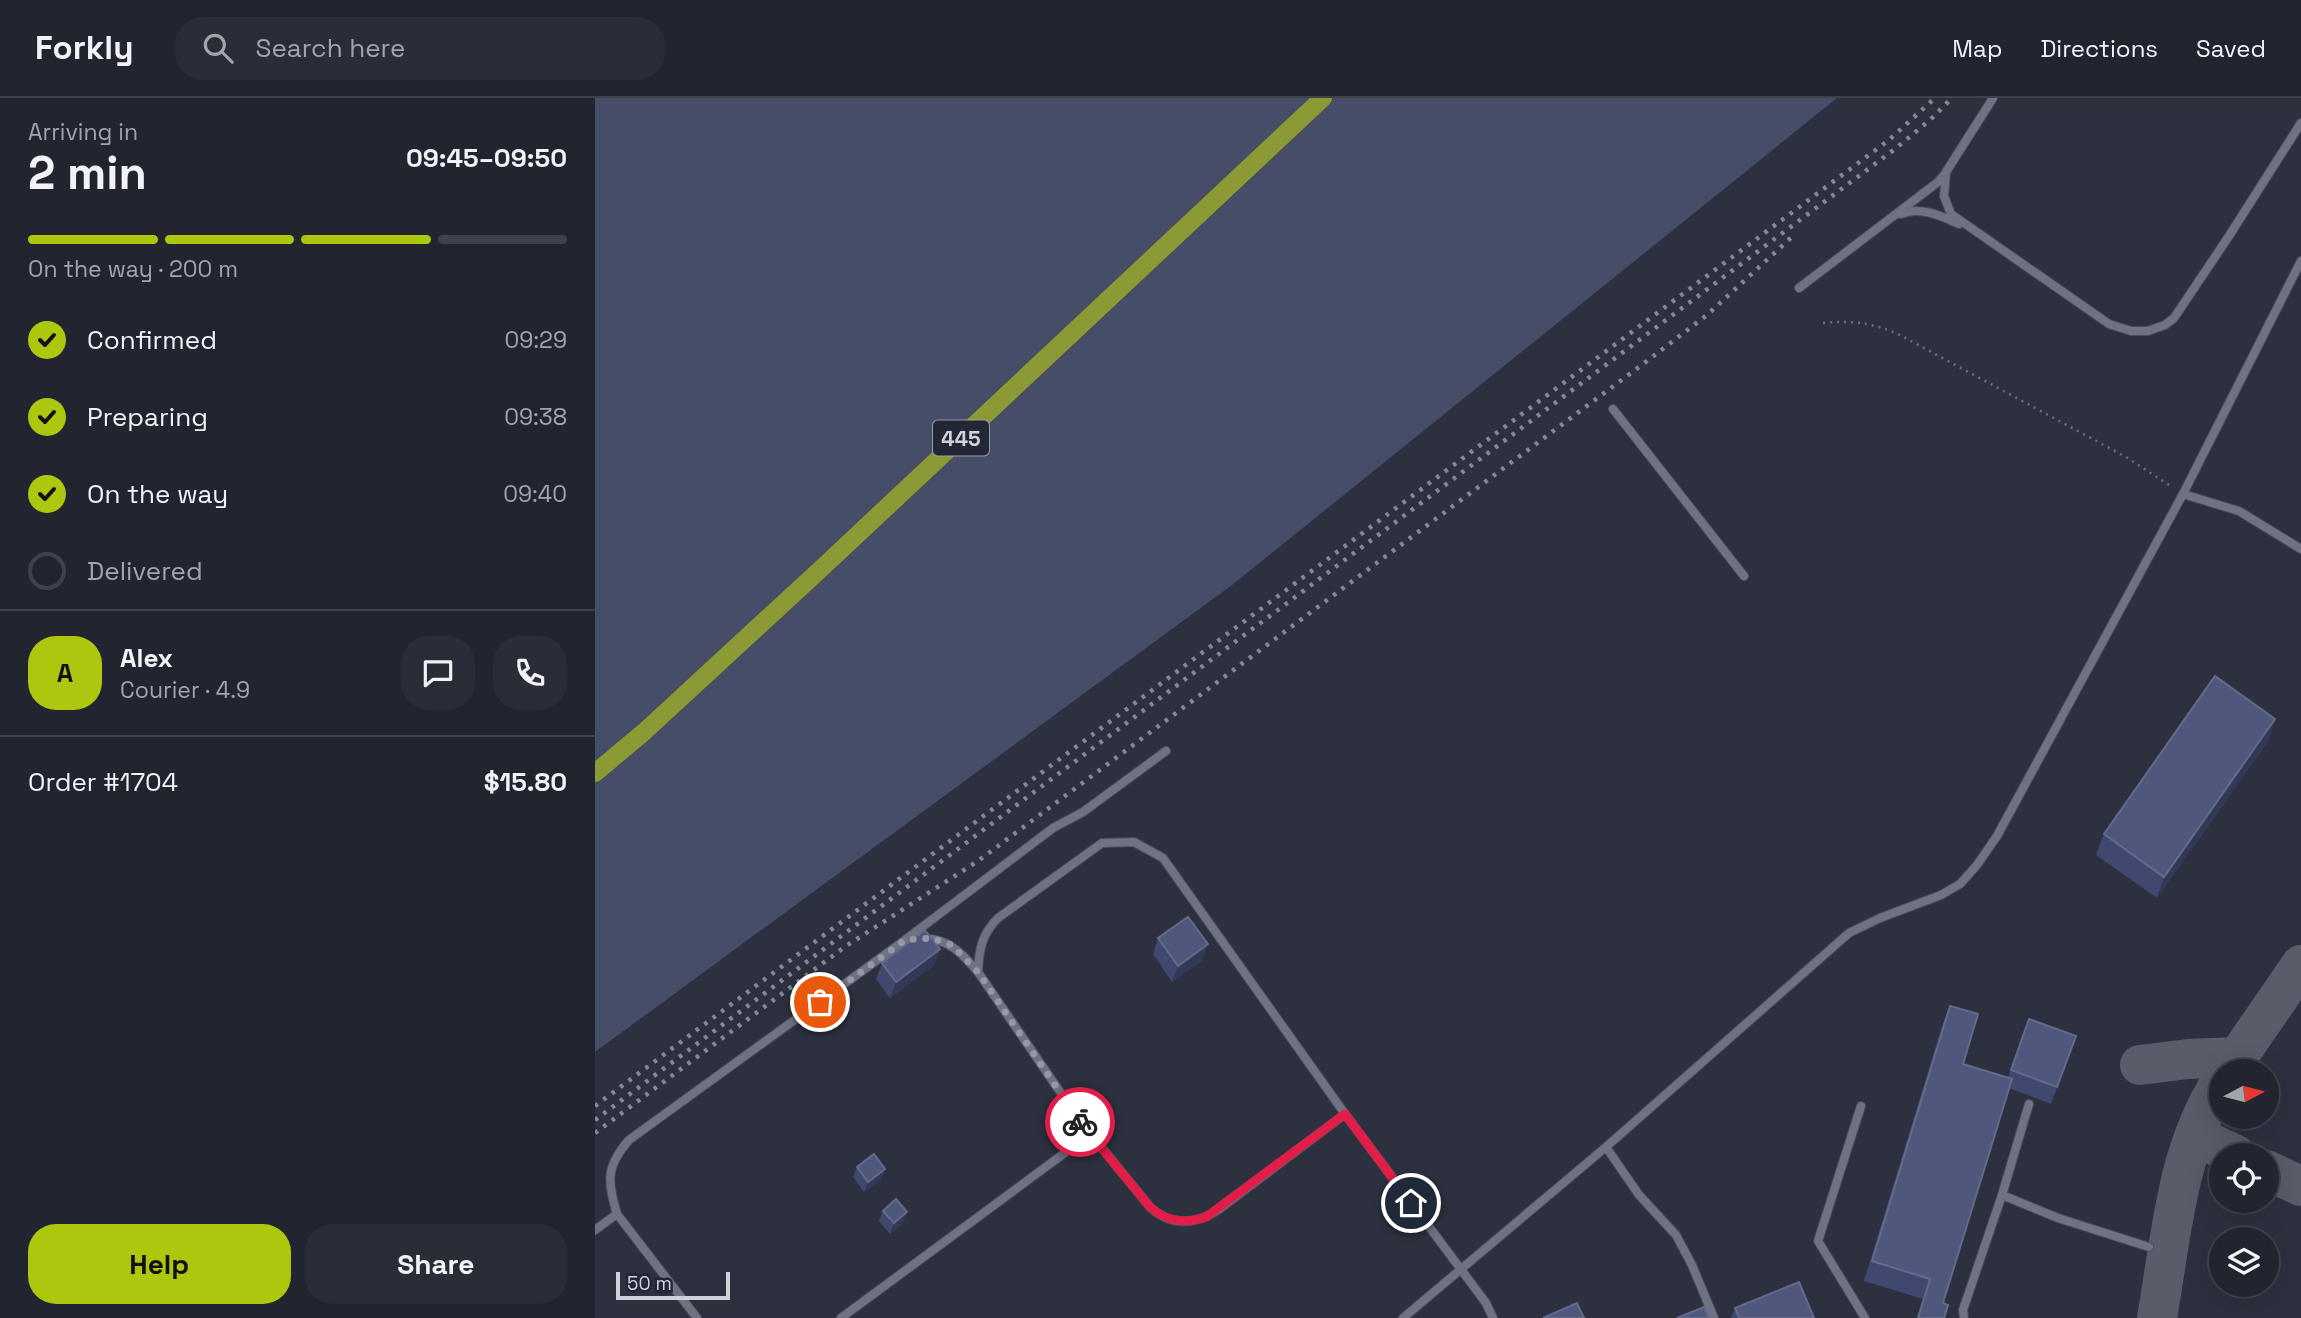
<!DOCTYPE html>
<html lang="en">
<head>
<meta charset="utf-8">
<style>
	body { margin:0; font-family:"Space Grotesk",sans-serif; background:#2a2d37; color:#f1f3f6; height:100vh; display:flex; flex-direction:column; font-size:26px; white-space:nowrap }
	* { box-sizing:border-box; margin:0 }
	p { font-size:23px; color:#a2a5aa }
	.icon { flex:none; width:38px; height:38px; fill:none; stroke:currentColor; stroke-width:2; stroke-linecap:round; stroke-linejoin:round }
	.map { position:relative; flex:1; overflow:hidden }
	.panel { display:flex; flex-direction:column; background:#22252f; width:595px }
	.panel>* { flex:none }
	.needle { width:46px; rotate:83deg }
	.tools { position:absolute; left:1614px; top:961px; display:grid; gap:14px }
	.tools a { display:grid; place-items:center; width:70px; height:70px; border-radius:50%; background:#22252f; box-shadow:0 7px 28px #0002,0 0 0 2px #3f424b; font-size:35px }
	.scale { position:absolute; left:21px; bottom:18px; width:114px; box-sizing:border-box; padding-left:7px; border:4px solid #cfd1db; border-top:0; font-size:19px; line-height:24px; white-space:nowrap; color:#cfd1db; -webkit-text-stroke:5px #232735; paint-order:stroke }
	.pin { position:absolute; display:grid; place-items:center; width:60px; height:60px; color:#fff; margin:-30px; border:4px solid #fff; border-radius:50%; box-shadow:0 2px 7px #0007 }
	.courier { position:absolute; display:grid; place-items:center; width:70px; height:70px; margin:-35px; border:5px solid #e11d48; border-radius:50%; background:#fff; color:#222; box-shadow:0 2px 9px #0007 }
	.summary em { font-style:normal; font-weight:700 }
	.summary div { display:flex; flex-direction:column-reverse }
	.summary { display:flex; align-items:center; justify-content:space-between; height:119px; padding:0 28px }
	h1 { font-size:46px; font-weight:700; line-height:52px }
	.bar { display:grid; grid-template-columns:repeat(4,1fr); gap:10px 7px; align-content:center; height:84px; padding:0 28px }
	.bar i { height:9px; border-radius:5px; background:#3f424b }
	.bar .selected { background:#adc60e }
	.bar p { grid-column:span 4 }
	.line { display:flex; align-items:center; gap:18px; padding:0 28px; border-top:2px solid #3f424b }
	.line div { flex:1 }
	.round { display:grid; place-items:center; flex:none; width:74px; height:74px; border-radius:28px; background:#2a2d37 }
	ol { padding:0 28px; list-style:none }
	li { display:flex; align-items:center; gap:21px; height:77px }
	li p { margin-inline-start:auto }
	li .icon { padding:7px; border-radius:50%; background:#adc60e; color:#111; stroke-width:4 }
	li:last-child { color:#a2a5aa }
	li i { width:38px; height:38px; border:4px solid #3f424b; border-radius:50% }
	.cta { display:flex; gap:14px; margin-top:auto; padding:14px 28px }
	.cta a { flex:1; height:80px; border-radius:28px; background:#adc60e; color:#111; font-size:28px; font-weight:700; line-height:80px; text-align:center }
	.cta a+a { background:#2a2d37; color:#f1f3f6 }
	header { display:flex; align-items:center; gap:42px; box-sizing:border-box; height:98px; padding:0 35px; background:#22252f; border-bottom:2px solid #3f424b }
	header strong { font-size:33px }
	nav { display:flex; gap:38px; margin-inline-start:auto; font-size:24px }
	.search { width:490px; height:63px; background:#2a2d37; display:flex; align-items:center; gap:18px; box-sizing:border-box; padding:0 24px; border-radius:28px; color:#a2a5aa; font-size:26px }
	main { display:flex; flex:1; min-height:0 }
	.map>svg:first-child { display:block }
	.green { fill:#464d69 }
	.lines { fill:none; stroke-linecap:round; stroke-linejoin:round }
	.taxiway { stroke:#595c69; stroke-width:40 }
	.service-casing { stroke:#494c59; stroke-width:10 }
	.primary-casing { stroke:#494c59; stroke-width:20 }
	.path { stroke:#6c6f7b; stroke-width:2.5; stroke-dasharray:2 5; stroke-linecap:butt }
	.service { stroke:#6e7384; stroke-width:8 }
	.primary { stroke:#8b9a35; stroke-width:18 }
	.rail { stroke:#858893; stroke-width:4.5; stroke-dasharray:3.5 7; stroke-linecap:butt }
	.wall { fill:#404870 }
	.shaded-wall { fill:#323958 }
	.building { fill:#4f577c; stroke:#636a8a; stroke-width:2 }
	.done { stroke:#9699a4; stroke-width:7; stroke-dasharray:0 12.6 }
	.route { stroke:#e11d48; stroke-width:9 }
	.labels { text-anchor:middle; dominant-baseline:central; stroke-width:5; stroke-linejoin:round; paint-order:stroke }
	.shield { fill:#232735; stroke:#9b9ea9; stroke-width:2 }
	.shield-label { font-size:21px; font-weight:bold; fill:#cfd1db }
</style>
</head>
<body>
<header>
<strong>Forkly</strong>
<div class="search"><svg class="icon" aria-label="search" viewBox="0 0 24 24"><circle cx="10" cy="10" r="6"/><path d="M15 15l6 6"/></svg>Search here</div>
<nav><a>Map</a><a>Directions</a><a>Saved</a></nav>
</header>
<main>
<section class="panel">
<div class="summary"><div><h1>2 min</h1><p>Arriving in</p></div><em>09:45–09:50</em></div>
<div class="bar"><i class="selected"></i><i class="selected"></i><i class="selected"></i><i></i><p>On the way · 200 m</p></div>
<ol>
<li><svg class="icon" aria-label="check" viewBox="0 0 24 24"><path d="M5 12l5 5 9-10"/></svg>Confirmed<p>09:29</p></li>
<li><svg class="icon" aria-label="check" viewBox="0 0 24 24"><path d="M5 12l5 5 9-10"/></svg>Preparing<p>09:38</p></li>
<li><svg class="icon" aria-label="check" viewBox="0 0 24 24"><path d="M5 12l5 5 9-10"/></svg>On the way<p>09:40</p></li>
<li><i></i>Delivered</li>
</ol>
<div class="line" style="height:126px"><b class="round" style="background:#adc60e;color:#111">A</b><div><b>Alex</b><p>Courier · 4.9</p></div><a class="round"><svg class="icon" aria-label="chat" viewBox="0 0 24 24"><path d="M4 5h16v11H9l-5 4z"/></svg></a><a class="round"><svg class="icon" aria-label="phone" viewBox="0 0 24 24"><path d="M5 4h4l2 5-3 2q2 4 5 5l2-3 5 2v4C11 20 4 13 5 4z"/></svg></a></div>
<div class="line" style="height:91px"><div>Order #1704</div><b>$15.80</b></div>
<div class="cta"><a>Help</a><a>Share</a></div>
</section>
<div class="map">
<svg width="1706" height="1220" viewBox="0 0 1706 1220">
	<rect width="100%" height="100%" fill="#2d313f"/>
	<!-- green -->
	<polygon class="green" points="0,0 1242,0 637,487 0,954"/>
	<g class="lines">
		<!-- taxiway -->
		<g class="taxiway">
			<polyline points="1545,967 1593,961 1642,959"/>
			<polyline points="1633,973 1706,867"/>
			<polyline points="1600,1038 1641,1057"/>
			<polyline points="1671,1072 1706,1088"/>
			<path d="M 1562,1220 C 1576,1141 1581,1053 1626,984"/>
		</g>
		<!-- service casing -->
		<g class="service-casing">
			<g id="service">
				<polyline points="1398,0 1351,74 1349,98 1356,116 1514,226 1536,233 1553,233 1570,227 1579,220 1634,138 1706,25"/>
				<path d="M 1306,116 C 1325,108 1346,118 1364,126"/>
				<polyline points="1204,190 1343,84 1349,77"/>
				<polyline points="1018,311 1149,478"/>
				<polyline points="1588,396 1644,413 1706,451"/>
				<path d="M 383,874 C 384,851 387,836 403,820 L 507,745 L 539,744 L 568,760 L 750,1016 L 891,1205 L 898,1220"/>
				<polyline points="1266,1008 1223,1143 1270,1220"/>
				<path d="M 485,1023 L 555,1109 C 575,1128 600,1127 623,1112 L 750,1016"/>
				<polyline points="1011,1049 1044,1097 1081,1137 1097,1167 1119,1220"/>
				<polyline points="1407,1097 1463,1120 1554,1149"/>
				<polyline points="0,1132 22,1116"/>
				<path d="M 102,1220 L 22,1116 C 12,1083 11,1068 34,1042 L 310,842 L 458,730 L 488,714 L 571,653"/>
				<path d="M 246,1220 L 471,1054 L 485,1023 L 383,874 C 367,855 352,839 326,841"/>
				<polyline points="808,1220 1011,1049 1254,835 1285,820 1346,797 1365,786 1382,767 1402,738 1588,396 1706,163"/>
				<polyline points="1369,1220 1368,1212 1407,1097 1434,1006"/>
			</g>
		</g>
		<!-- primary casing -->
		<g class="primary-casing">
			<polyline id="primary" points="0,675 49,634 229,468 728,0"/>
		</g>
		<!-- path -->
		<path class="path" d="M 1228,225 C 1256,222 1277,225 1303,236 L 1531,359 L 1577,389"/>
		<!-- service -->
		<use href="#service" class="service"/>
		<!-- primary -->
		<use href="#primary" class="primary"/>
		<!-- rail -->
		<g class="rail">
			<polyline points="0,1008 1294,42 1340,0"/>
			<polyline points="0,1022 1300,51 1336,21 1357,0"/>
			<polyline points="0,1035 251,848 383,763 1052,263 1112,217 1200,136"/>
		</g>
	</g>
	<!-- wall -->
	<g class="wall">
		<polygon points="1680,621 1673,643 1562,800 1501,757 1509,736"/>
		<polygon points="563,840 607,863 577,884 558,856"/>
		<polygon points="345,851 339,867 295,900 281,881 287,865"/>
		<polygon points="1355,908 1368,966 1413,980 1434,921 1481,938 1456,1006 1414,990 1348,1205 1349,1220 1322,1220 1328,1201 1269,1183 1347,928"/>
		<polygon points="262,1069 290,1071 286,1082 269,1094 258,1079"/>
		<polygon points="288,1113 312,1114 308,1125 295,1136 284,1123"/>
		<polygon points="1140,1210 1219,1220 1136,1220"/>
	</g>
	<!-- shaded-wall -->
	<g class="shaded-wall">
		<polygon points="1680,621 1673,643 1562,800 1569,779"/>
		<polygon points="613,846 607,863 577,884 583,868"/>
		<polygon points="345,851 339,867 295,900 301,884"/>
		<polygon points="290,1071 286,1082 269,1094 273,1084"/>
		<polygon points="312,1114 308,1125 295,1136 299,1125"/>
	</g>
	<!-- building -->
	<g class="building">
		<polygon points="1620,578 1680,621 1569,779 1509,736"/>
		<polygon points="593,819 613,846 583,868 563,840"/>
		<polygon points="330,832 345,851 301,884 287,865"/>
		<polygon points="1355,908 1383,916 1368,966 1417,981 1348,1205 1353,1207 1349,1220 1323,1220 1335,1181 1277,1163"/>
		<polygon points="1434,921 1481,938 1462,989 1416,972"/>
		<polygon points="279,1056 290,1071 273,1084 262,1069"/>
		<polygon points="301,1101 312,1114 299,1125 288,1113"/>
		<polygon points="1204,1184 1219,1220 1144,1220 1140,1210"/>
		<polygon points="982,1205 989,1220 948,1220"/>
		<polygon points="1109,1209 1114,1220 1082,1220"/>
	</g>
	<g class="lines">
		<!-- done -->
		<polyline class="done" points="225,904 310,842 336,840 357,847 383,874 485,1024"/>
		<!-- route -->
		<path class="route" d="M 485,1024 L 555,1109 C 572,1124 590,1126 611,1119 L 750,1016 L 816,1105"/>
	</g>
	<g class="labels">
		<!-- shield labels -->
		<rect class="shield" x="338" y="322.5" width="56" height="35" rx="5"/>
		<g class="shield-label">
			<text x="366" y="340">445</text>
		</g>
	</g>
</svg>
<div class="tools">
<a><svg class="needle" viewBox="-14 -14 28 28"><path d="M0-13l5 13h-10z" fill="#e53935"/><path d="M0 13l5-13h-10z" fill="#a2a5aa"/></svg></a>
<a><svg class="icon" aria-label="locate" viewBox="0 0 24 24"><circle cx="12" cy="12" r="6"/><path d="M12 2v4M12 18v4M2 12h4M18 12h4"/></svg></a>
<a><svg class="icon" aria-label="layers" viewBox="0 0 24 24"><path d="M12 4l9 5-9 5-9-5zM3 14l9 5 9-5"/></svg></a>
</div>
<div class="scale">50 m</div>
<div class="pin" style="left:225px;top:904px;background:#ea580c"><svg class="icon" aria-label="bag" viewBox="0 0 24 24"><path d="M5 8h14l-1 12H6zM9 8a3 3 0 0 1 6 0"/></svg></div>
<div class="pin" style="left:816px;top:1105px;background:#1f2937"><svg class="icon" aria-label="home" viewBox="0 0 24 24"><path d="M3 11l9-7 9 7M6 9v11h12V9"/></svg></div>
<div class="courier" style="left:485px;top:1024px"><svg class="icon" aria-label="bike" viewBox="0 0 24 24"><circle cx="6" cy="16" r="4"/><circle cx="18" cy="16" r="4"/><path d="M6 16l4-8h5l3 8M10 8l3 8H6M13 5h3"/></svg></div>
</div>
</main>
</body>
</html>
